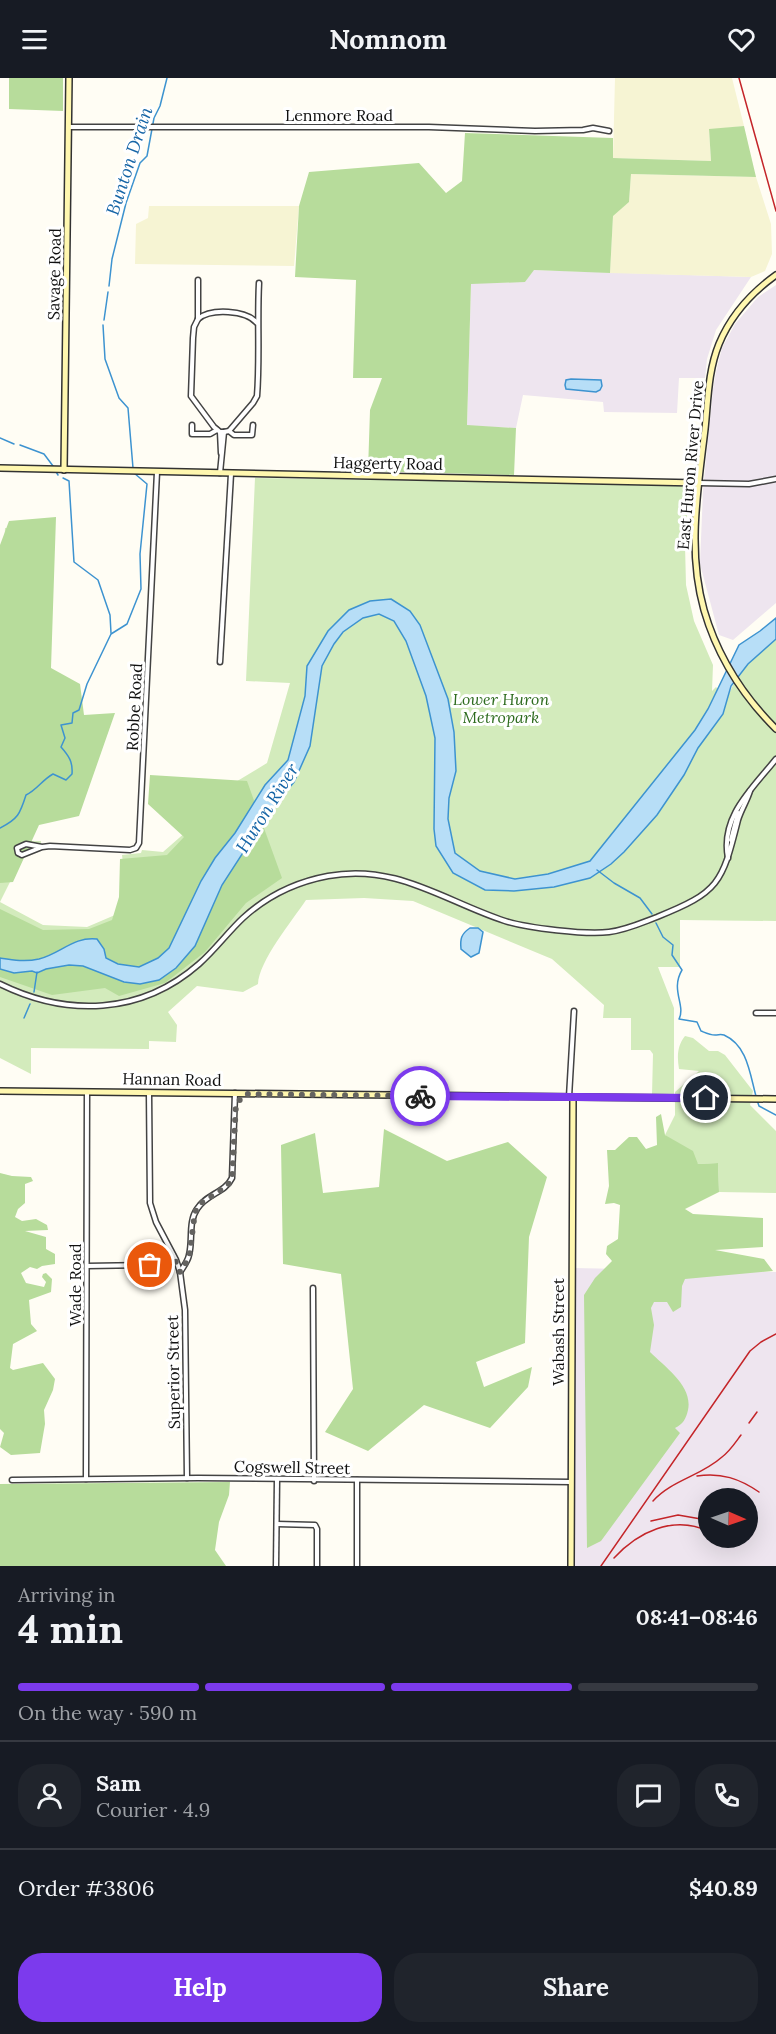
<!DOCTYPE html>
<html lang="en">
<head>
<meta charset="utf-8">
<style>
	body { margin:0; font-family:Lora,serif; background:#20242c; color:#f1f3f6; height:100vh; display:flex; flex-direction:column; font-size:22px; white-space:nowrap }
	* { box-sizing:border-box; margin:0 }
	p { font-size:20px; color:#9ea1a6 }
	.icon { flex:none; width:33px; height:33px; fill:none; stroke:currentColor; stroke-width:2; stroke-linecap:round; stroke-linejoin:round }
	.map { position:relative; height:1488px; overflow:hidden }
	.details { display:flex; flex-direction:column; background:#171b24; flex:1 }
	.details>* { flex:none }
	.needle { width:39px; rotate:92deg }
	.controls { position:absolute; left:698px; top:1410px; display:grid; gap:12px }
	.controls a { display:grid; place-items:center; width:60px; height:60px; border-radius:50%; background:#171b24; box-shadow:0 6px 24px #0002; font-size:30px }
	.pin { position:absolute; display:grid; place-items:center; width:51px; height:51px; color:#fff; margin:-26px; border:3px solid #fff; border-radius:50%; box-shadow:0 2px 6px #0007 }
	.courier { position:absolute; display:grid; place-items:center; width:60px; height:60px; margin:-30px; border:4px solid #7c3aed; border-radius:50%; background:#fff; color:#222; box-shadow:0 2px 8px #0007 }
	.headline em { font-style:normal; font-weight:800 }
	.headline div { display:flex; flex-direction:column-reverse }
	.headline { display:flex; align-items:center; justify-content:space-between; height:102px; padding:0 18px }
	h1 { font-size:39px; font-weight:800; line-height:45px }
	.bar { display:grid; grid-template-columns:repeat(4,1fr); gap:9px 6px; align-content:center; height:72px; padding:0 18px }
	.bar i { height:8px; border-radius:4px; background:#363941 }
	.bar .active { background:#7c3aed }
	.bar p { grid-column:span 4 }
	.line { display:flex; align-items:center; gap:15px; padding:0 18px; border-top:2px solid #363941 }
	.line div { flex:1 }
	.round { display:grid; place-items:center; flex:none; width:63px; height:63px; border-radius:24px; background:#20242c }
	.cta { display:flex; gap:12px; margin-top:auto; padding:12px 18px }
	.cta a { flex:1; height:69px; border-radius:24px; background:#7c3aed; color:#fff; font-size:24px; font-weight:800; line-height:69px; text-align:center }
	.cta a+a { background:#20242c; color:#f1f3f6 }
	header { display:flex; justify-content:space-between; align-items:center; height:78px; padding:0 18px; background:#171b24; font-size:27px; font-weight:800 }
	.map>svg:first-child { display:block }
	.industrial { fill:#eee5ef; fill-rule:evenodd }
	.farmland { fill:#f6f4d3 }
	.green { fill:#d3ebbc }
	.forest { fill:#b7dc9b }
	.water { fill:#b7def7; stroke:#3d93d0; stroke-width:1.5 }
	.lines { fill:none; stroke-linecap:round; stroke-linejoin:round }
	.stream { stroke:#3d93d0; stroke-width:1.5 }
	.street-casing { stroke:#434343; stroke-width:7 }
	.secondary-casing { stroke:#323232; stroke-width:8 }
	.street { stroke:#fff; stroke-width:4 }
	.secondary { stroke:#fff7af; stroke-width:5 }
	.rail { stroke:#c42529; stroke-width:1.5 }
	.done { stroke:#646360; stroke-width:6; stroke-dasharray:0 10.8 }
	.route { stroke:#7c3aed; stroke-width:8 }
	.labels { text-anchor:middle; dominant-baseline:central; stroke-width:6; stroke-linejoin:round; paint-order:stroke }
	.street-label { font-size:16px; fill:#101010; stroke:#fff }
	.park-label { font-size:16px; font-style:italic; fill:#2d6b1e; stroke:#fff }
	.water-label { font-size:18px; font-style:italic; fill:#1665a6; stroke:#fff }
</style>
</head>
<body>
<header><svg class="icon" aria-label="menu" viewBox="0 0 24 24"><path d="M4 6h16M4 12h16M4 18h16"/></svg>Nomnom<svg class="icon" aria-label="heart" viewBox="0 0 24 24"><path d="M12 20l-8-8c-3-5 5-10 8-4 3-6 11-1 8 4z"/></svg></header>
<div class="map">
<svg width="776" height="1488" viewBox="0 0 776 1488">
	<rect width="100%" height="100%" fill="#fffdf4"/>
	<!-- industrial -->
	<g class="industrial">
		<polygon points="533,192 751,199 716,252 707,281 705,300 679,300 677,335 604,334 603,324 523,317 516,350 467,348 471,205 525,204"/>
		<polygon points="776,207 776,525 733,562 719,557 700,486 703,412 713,311 716,294 722,270 735,246 758,219"/>
		<path d="M 573,1190 L 776,1194 L 776,1488 L 574,1488 ZM 708,1420 L 747,1420 L 747,1460 L 708,1460 Z"/>
	</g>
	<!-- farmland -->
	<g class="farmland">
		<polygon points="615,0 732,0 744,48 709,52 711,83 613,80"/>
		<polygon points="631,96 756,99 771,146 772,176 765,193 751,199 610,195 613,137 629,124"/>
		<polygon points="149,128 299,128 294,188 135,186 136,146 148,140"/>
	</g>
	<!-- green -->
	<g class="green">
		<path d="M 255,400 L 689,407 L 685,467 L 686,507 L 694,543 L 713,587 L 712,613 L 716,609 L 727,622 C 734,597 755,577 776,561 L 776,843 L 680,842 L 680,889 L 658,889 L 674,930 L 674,1018 L 652,1017 L 653,976 L 650,972 L 631,972 L 631,940 L 603,940 L 604,927 L 552,881 L 413,823 L 364,820 L 306,822 C 292,843 259,883 258,906 L 243,914 L 197,908 L 168,934 L 177,947 L 176,964 L 149,963 L 149,971 L 31,970 L 31,996 L 0,980 L 0,593 L 5,450 L 52,451 L 28,763 L 41,763 L 41,767 L 46,767 L 46,772 L 26,772 L 0,824 L 43,847 L 87,849 L 122,834 L 127,817 L 122,777 L 141,775 L 142,772 L 163,774 L 219,725 L 234,705 L 267,685 L 290,605 L 246,603 Z"/>
		<path d="M 685,958 L 693,960 L 709,973 L 718,973 L 725,977 L 753,1013 L 750,1027 L 776,1053 L 776,1115 L 719,1114 L 718,1085 L 698,1086 L 665,1057 L 675,1037 L 675,1014 L 699,993 L 679,991 C 677,979 677,968 685,958 Z"/>
	</g>
	<!-- forest -->
	<g class="forest">
		<polygon points="9,0 63,0 63,33 9,31"/>
		<polygon points="744,48 756,99 631,96 629,124 613,138 610,195 534,192 525,204 471,206 467,347 516,350 514,397 368,393 370,332 382,300 353,300 356,202 295,199 299,128 309,94 419,85 446,115 462,103 465,55 613,60 613,80 711,83 709,51"/>
		<polygon points="56,439 51,590 80,606 84,637 115,635 79,738 39,747 13,804 0,805 0,467 9,443"/>
		<polygon points="150,697 247,703 282,800 246,825 205,874 165,905 119,918 105,910 52,917 0,899 0,831 43,852 89,851 112,842 119,819 120,781 167,777 184,759 148,726"/>
		<path d="M 661,1036 L 665,1057 L 693,1073 L 698,1086 L 718,1085 L 719,1114 L 685,1131 L 693,1136 L 763,1140 L 763,1169 L 715,1172 L 764,1181 L 773,1193 L 685,1201 L 682,1208 L 681,1229 L 673,1234 L 667,1224 L 654,1224 L 651,1230 L 654,1247 L 650,1274 C 666,1290 693,1308 688,1332 C 686,1341 683,1346 675,1350 L 680,1355 L 601,1463 L 587,1470 L 584,1217 L 595,1200 L 612,1183 L 606,1176 L 607,1168 L 618,1161 L 620,1127 L 614,1125 L 605,1126 L 609,1108 L 607,1072 L 615,1072 L 629,1059 L 637,1059 L 646,1071 L 657,1067 L 656,1039 Z"/>
		<polygon points="384,1051 447,1083 508,1064 547,1099 529,1159 525,1265 476,1284 484,1309 532,1289 528,1309 490,1350 424,1327 368,1373 325,1354 353,1311 341,1196 283,1186 281,1067 315,1055 323,1115 379,1109"/>
		<polygon points="0,1095 12,1098 31,1099 33,1103 25,1106 25,1125 18,1131 15,1139 22,1143 36,1141 47,1147 48,1152 25,1153 46,1159 46,1171 55,1176 55,1186 42,1188 37,1191 30,1189 21,1195 26,1205 44,1209 46,1204 42,1199 43,1196 46,1195 52,1201 51,1214 29,1222 31,1246 37,1253 13,1266 10,1290 13,1292 43,1285 55,1301 53,1312 44,1332 45,1346 40,1375 11,1377 0,1369 4,1355 0,1351"/>
		<polygon points="230,1404 229,1417 219,1444 215,1472 226,1488 0,1488 0,1406"/>
	</g>
	<!-- water -->
	<g class="water">
		<polygon points="571,301 601,302 602,308 600,312 596,314 566,311 565,307 566,302"/>
		<path d="M 391,521 L 410,533 L 420,547 L 448,621 L 454,654 L 456,693 L 449,720 L 448,741 L 455,775 L 480,793 L 515,801 L 548,796 L 590,783 L 695,652 L 708,631 L 739,567 L 760,553 L 776,540 L 776,561 L 748,586 L 731,608 L 723,636 L 698,670 L 684,697 L 657,737 L 624,774 L 611,786 L 590,800 L 554,809 L 514,813 L 485,812 L 453,795 L 436,768 L 434,751 L 435,660 L 426,618 L 406,563 L 394,543 L 379,536 L 363,540 L 343,554 L 334,566 L 322,588 L 310,668 L 294,704 L 272,730 L 222,807 L 195,868 L 176,890 L 159,902 L 140,906 L 124,904 L 83,888 L 69,887 L 46,891 L 37,895 L 32,893 L 14,895 L 0,891 L 0,880 C 13,882 25,884 39,881 C 60,876 74,858 97,861 L 104,871 L 106,880 L 118,886 L 139,889 L 158,880 L 169,870 L 201,803 L 215,780 L 235,755 L 265,707 L 288,682 L 305,618 L 307,588 L 328,553 L 349,532 L 370,523 Z"/>
		<path d="M 470,850 L 478,850 L 483,854 L 479,875 L 471,879 L 461,871 C 460,861 461,856 470,850 Z"/>
	</g>
	<g class="lines">
		<!-- stream -->
		<g class="stream">
			<polyline points="109,208 112,181 126,125 140,85 147,78 154,40 160,28 167,0"/>
			<polyline points="104,242 108,214"/>
			<polyline points="103,247 105,281 119,320 128,330 133,390"/>
			<polyline points="0,360 14,366"/>
			<polyline points="20,367 44,376 53,388"/>
			<polyline points="55,392 58,397"/>
			<polyline points="63,400 69,403 74,484 98,502 110,537 111,555"/>
			<path d="M 0,750 C 18,741 20,736 26,717 C 37,712 42,702 53,696 L 66,702 L 72,696 C 73,684 69,678 61,669 L 65,660 L 61,647 L 72,645 L 73,635 L 79,632 L 87,606 L 111,556 L 127,546 L 141,511 L 140,476 L 147,406 L 134,395"/>
			<polyline points="597,792 614,805 640,820 652,836"/>
			<path d="M 656,845 L 663,859 L 673,867 L 672,877 L 682,892 C 670,912 686,927 679,941 L 697,944 L 701,953 C 706,955 710,957 715,957 C 719,957 720,956 724,957 C 751,969 750,1004 759,1028 L 776,1037"/>
			<polyline points="34,914 37,894"/>
			<polyline points="24,940 30,926"/>
		</g>
		<!-- street casing -->
		<g class="street-casing">
			<g id="street">
				<polyline points="69,49 429,49 535,53 583,52 593,50 609,53"/>
				<polyline points="198,202 198,241 194,249 193,260 191,318 214,349 220,354 224,354"/>
				<path d="M 198,241 C 211,230 246,232 257,245"/>
				<polyline points="192,347 192,356 210,356 217,352"/>
				<polyline points="229,353 234,357 252,357 253,347"/>
				<polyline points="220,354 221,375"/>
				<path d="M 224,354 L 229,353 L 253,325 L 257,318 C 260,280 257,243 259,205"/>
				<polyline points="220,395 224,354"/>
				<polyline points="699,405 749,406 776,401"/>
				<polyline points="220,584 231,396"/>
				<polyline points="731,762 738,735"/>
				<polyline points="42,769 26,766 17,770 18,775 22,777 42,769 50,768 130,772 136,770 139,765 157,394"/>
				<path d="M 728,780 C 720,738 753,710 776,681"/>
				<path d="M 0,906 C 67,939 141,937 199,886 C 215,872 228,854 243,840 C 267,818 296,804 328,798 C 396,785 444,823 505,843 C 527,850 586,857 609,854 C 626,852 641,845 657,839 C 719,814 722,806 738,742 C 741,732 747,723 750,713"/>
				<polyline points="756,935 776,935"/>
				<polyline points="149,1015 150,1125 156,1144 176,1182 180,1194 185,1232 187,1400"/>
				<polyline points="569,1019 574,933"/>
				<polyline points="87,1188 147,1187 173,1177"/>
				<path d="M 180,1194 C 184,1188 188,1183 189,1177 C 193,1162 188,1144 197,1131 C 206,1116 225,1115 232,1100 L 235,1015"/>
				<polyline points="313,1210 314,1403"/>
				<polyline points="86,1401 87,1014"/>
				<polyline points="12,1402 198,1400 571,1404"/>
				<polyline points="277,1446 315,1447 317,1451 317,1488"/>
				<polyline points="276,1488 277,1402"/>
				<polyline points="357,1488 357,1402"/>
			</g>
		</g>
		<!-- secondary casing -->
		<g class="secondary-casing">
			<g id="secondary">
				<path d="M 776,197 C 751,215 731,237 719,266 C 708,293 708,323 705,351 C 698,411 687,472 704,532 C 717,577 742,617 776,651"/>
				<polyline points="0,390 699,405"/>
				<polyline points="64,392 69,0"/>
				<polyline points="0,1013 776,1021"/>
				<polyline points="571,1488 573,1019"/>
			</g>
		</g>
		<!-- street -->
		<use href="#street" class="street"/>
		<!-- secondary -->
		<use href="#secondary" class="secondary"/>
		<!-- rail -->
		<g class="rail">
			<polyline points="739,0 776,133"/>
			<polyline points="749,1345 757,1334"/>
			<path d="M 697,1398 C 721,1394 740,1401 759,1414"/>
			<path d="M 653,1423 C 672,1402 701,1398 722,1379 C 730,1373 735,1365 741,1357"/>
			<polyline points="651,1443 678,1437 701,1441"/>
			<polyline points="720,1460 731,1467"/>
			<path d="M 614,1480 C 638,1454 673,1437 708,1453"/>
			<polyline points="601,1488 750,1273 761,1264 776,1256"/>
		</g>
	</g>
	<g class="lines">
		<!-- done -->
		<polyline class="done" points="150,1187 173,1177 180,1194 189,1180 195,1134 201,1125 227,1108 232,1101 236,1026 245,1016 420,1018"/>
		<!-- route -->
		<polyline class="route" points="420,1018 706,1020"/>
	</g>
	<g class="labels">
		<!-- street labels -->
		<g class="street-label">
			<text x="339" y="37">Lenmore Road</text>
			<text transform="translate(54 196) rotate(-89)">Savage Road</text>
			<text transform="translate(388 385) rotate(1)">Haggerty Road</text>
			<text transform="translate(690 387) rotate(-85)">East Huron River Drive</text>
			<text transform="translate(134 629) rotate(-87)">Robbe Road</text>
			<text transform="translate(172 1001) rotate(1)">Hannan Road</text>
			<text transform="translate(75 1207) rotate(-90)">Wade Road</text>
			<text transform="translate(558 1254) rotate(-90)">Wabash Street</text>
			<text transform="translate(173 1294) rotate(-91)">Superior Street</text>
			<text transform="translate(292 1389) rotate(1)">Cogswell Street</text>
		</g>
		<!-- park labels -->
		<g class="park-label">
			<text x="501" y="621">Lower Huron<tspan x="501" dy="18">Metropark</tspan></text>
		</g>
		<!-- water labels -->
		<g class="water-label">
			<text transform="translate(129 83) rotate(-72)">Bunton Drain</text>
			<text transform="translate(267 730) rotate(-58)">Huron River</text>
		</g>
	</g>
</svg>
<div class="controls">
<a><svg class="needle" viewBox="-14 -14 28 28"><path d="M0-13l5 13h-10z" fill="#e53935"/><path d="M0 13l5-13h-10z" fill="#9ea1a6"/></svg></a>
</div>
<div class="pin" style="left:150px;top:1187px;background:#ea580c"><svg class="icon" aria-label="bag" viewBox="0 0 24 24"><path d="M5 8h14l-1 12H6zM9 8a3 3 0 0 1 6 0"/></svg></div>
<div class="pin" style="left:706px;top:1020px;background:#1f2937"><svg class="icon" aria-label="home" viewBox="0 0 24 24"><path d="M3 11l9-7 9 7M6 9v11h12V9"/></svg></div>
<div class="courier" style="left:420px;top:1018px"><svg class="icon" aria-label="bike" viewBox="0 0 24 24"><circle cx="6" cy="16" r="4"/><circle cx="18" cy="16" r="4"/><path d="M6 16l4-8h5l3 8M10 8l3 8H6M13 5h3"/></svg></div>
</div>
<section class="details">
<div class="headline"><div><h1>4 min</h1><p>Arriving in</p></div><em>08:41–08:46</em></div>
<div class="bar"><i class="active"></i><i class="active"></i><i class="active"></i><i></i><p>On the way · 590 m</p></div>
<div class="line" style="height:108px"><a class="round"><svg class="icon" aria-label="person" viewBox="0 0 24 24"><circle cx="12" cy="8" r="4"/><path d="M4 21q1-7 8-7t8 7"/></svg></a><div><b>Sam</b><p>Courier · 4.9</p></div><a class="round"><svg class="icon" aria-label="chat" viewBox="0 0 24 24"><path d="M4 5h16v11H9l-5 4z"/></svg></a><a class="round"><svg class="icon" aria-label="phone" viewBox="0 0 24 24"><path d="M5 4h4l2 5-3 2q2 4 5 5l2-3 5 2v4C11 20 4 13 5 4z"/></svg></a></div>
<div class="line" style="height:78px"><div>Order #3806</div><b>$40.89</b></div>
<div class="cta"><a>Help</a><a>Share</a></div>
</section>
</body>
</html>
